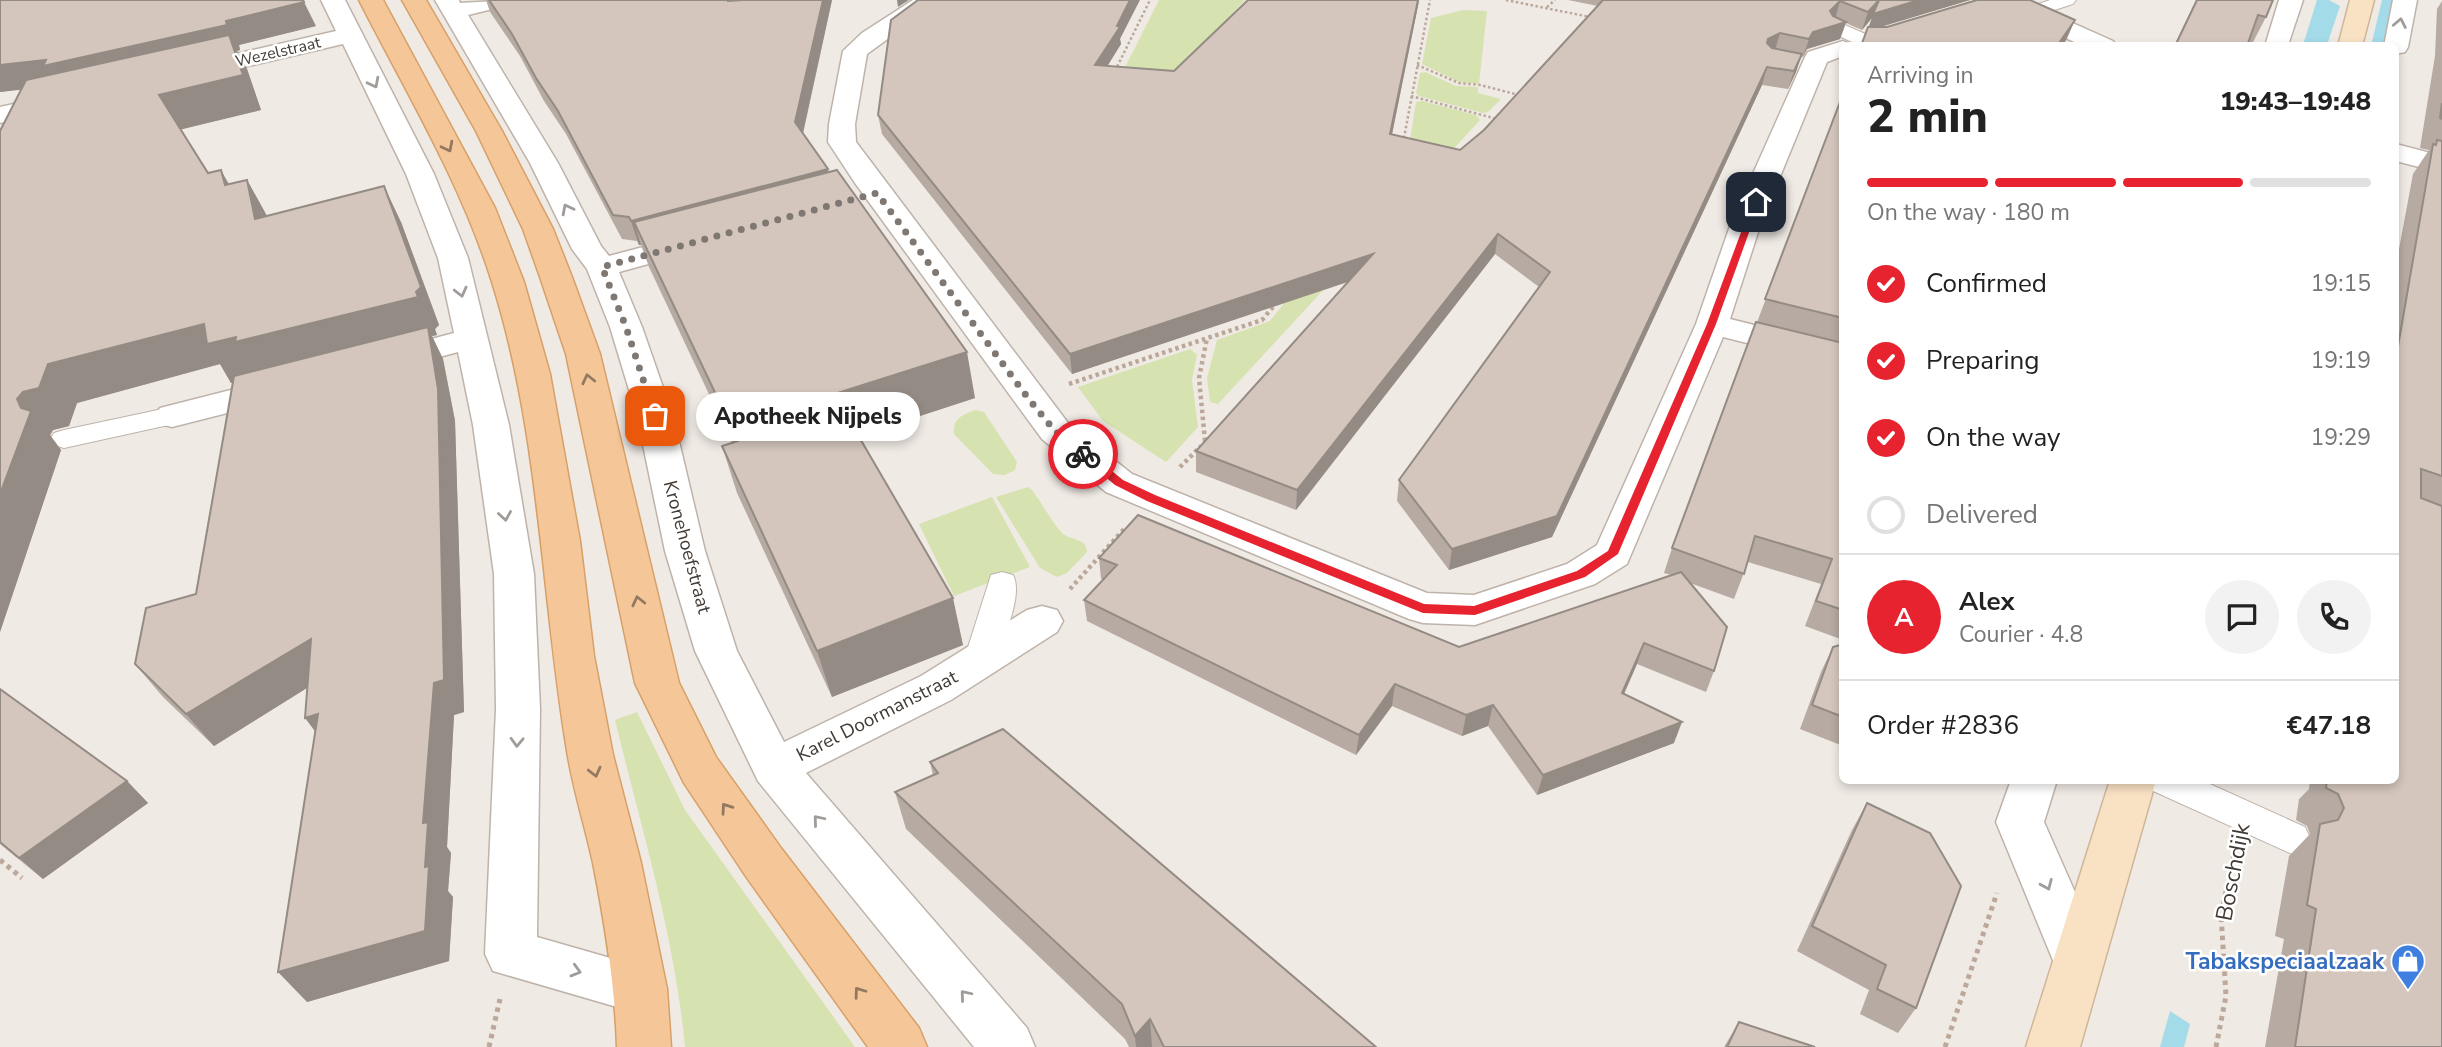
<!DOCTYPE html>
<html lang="en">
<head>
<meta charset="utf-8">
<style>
	body { margin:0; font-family:"Nunito Sans",sans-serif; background:#f2f2f2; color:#222; height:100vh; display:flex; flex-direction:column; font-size:26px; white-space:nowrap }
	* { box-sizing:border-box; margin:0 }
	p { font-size:23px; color:#767676 }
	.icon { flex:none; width:38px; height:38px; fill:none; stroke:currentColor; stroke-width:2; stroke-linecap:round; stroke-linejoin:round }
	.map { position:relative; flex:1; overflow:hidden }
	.drawer { position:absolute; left:1839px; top:42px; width:560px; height:742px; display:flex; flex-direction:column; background:#fff; border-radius:10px; box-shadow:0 4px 10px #0003 }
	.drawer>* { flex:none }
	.pin { position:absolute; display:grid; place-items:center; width:60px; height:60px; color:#fff; margin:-30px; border-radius:14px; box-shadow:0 4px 10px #0006 }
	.courier { position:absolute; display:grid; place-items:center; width:70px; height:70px; margin:-35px; border:5px solid #e7232f; border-radius:50%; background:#fff; color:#222; box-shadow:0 2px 9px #0007 }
	.bubble { position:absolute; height:49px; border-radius:24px; background:#fff; box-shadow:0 4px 10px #0003; font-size:23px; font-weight:800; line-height:49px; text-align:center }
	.overview em { font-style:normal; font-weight:800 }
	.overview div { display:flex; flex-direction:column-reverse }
	.overview { display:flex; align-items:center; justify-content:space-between; height:119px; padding:0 28px }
	h1 { font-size:46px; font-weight:800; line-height:52px }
	.bar { display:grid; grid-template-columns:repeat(4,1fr); gap:10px 7px; align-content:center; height:84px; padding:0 28px }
	.bar i { height:9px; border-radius:5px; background:#e0e0e0 }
	.bar .current { background:#e7232f }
	.bar p { grid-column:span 4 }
	.line { display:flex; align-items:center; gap:18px; padding:0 28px; border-top:2px solid #e0e0e0 }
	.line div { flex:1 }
	.round { display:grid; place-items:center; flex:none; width:74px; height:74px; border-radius:37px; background:#f2f2f2 }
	ol { padding:0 28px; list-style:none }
	li { display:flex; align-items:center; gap:21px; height:77px }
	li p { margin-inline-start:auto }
	li .icon { padding:7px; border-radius:50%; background:#e7232f; color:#fff; stroke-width:4 }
	li:last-child { color:#767676 }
	li i { width:38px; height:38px; border:4px solid #e0e0e0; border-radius:50% }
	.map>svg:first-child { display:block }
	.green { fill:#d6e2af }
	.water { fill:#a4dbe9 }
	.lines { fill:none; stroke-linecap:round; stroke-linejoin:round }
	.service-casing { stroke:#beb3aa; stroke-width:2 }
	.minor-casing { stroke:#beb3aa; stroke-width:3 }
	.secondary-casing { stroke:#d0b699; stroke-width:3 }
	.primary-casing { stroke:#d8a069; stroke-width:3 }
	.path-far2 { stroke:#bba89a; stroke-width:2.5; stroke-dasharray:2.5 2.5; stroke-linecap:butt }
	.path-far1 { stroke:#bba89a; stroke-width:4.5; stroke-dasharray:3.5 3.5; stroke-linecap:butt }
	.path { stroke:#bba89a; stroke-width:5; stroke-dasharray:4.5 4.5; stroke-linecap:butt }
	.service { fill:#fff; fill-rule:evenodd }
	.minor { fill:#fff; fill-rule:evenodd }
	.secondary { fill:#f9e1c4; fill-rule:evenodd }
	.primary { fill:#f5c798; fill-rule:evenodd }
	.wall { fill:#b6aaa3 }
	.shaded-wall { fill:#948b84 }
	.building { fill:#d4c6bd; stroke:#948b84; stroke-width:2 }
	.oneway { stroke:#a09c9a }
	.oneway2 { stroke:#937961 }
	.route { fill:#e7232f }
	.done { stroke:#7f7872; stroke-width:7; stroke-dasharray:0 12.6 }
	.labels { text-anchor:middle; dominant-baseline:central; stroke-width:5; stroke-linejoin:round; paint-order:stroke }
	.far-street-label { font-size:16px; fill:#423a34; stroke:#fff }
	.street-label { font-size:19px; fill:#423a34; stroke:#fff }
	.near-street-label { font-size:23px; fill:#423a34; stroke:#fff }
	.near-shop-label { font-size:23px; font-weight:bold; fill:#366cbe; stroke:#fff; text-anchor:end }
</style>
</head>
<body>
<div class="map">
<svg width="2442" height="1047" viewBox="0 0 2442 1047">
	<rect width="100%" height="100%" fill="#f0eae4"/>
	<!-- green -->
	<g class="green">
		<polygon points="1159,0 1245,0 1113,139 1099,119"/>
		<polygon points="1463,10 1487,11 1479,84 1459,82 1422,64 1431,18"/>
		<polygon points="1425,72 1456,86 1478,87 1478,93 1501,99 1488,112 1483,113 1419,96 1416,93 1420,73"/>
		<polygon points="1422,101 1476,115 1480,120 1218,404 1210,402 1207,378 1217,340 1270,321 1409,147 1416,102"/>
		<polygon points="1190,349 1197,355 1192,380 1198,427 1166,462 1103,421 1078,387"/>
		<path d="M 975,410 L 984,412 L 1017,462 L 1015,470 L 1005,475 L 993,474 L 954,434 C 953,418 961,416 975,410 Z"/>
		<path d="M 1028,487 L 1032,490 C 1042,503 1051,521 1062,533 C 1071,541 1086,537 1087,552 L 1067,573 L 1057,577 L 1040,568 L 996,497 Z"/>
		<polygon points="992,497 1030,567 954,596 919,524"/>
		<path d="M 637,712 L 685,810 L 855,1047 L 685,1047 C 675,937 641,827 615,720 Z"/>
	</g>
	<!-- water -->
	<g class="water">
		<polygon points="2317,0 2329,0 2340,6 2327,45 2303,45"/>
		<polygon points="2382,0 2395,0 2386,45 2371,46"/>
		<polygon points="2170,1011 2190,1024 2184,1047 2160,1047"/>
	</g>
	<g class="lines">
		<!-- service casing -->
		<g class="service-casing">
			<g id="service">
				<polygon points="2050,0 2076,0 2073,4 2030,18 2021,13 2024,9"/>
				<polygon points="1836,21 1872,37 1874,41 1872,45 1858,45 1829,31 1827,27"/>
				<polygon points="172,407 182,410 186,416 182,422 64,448 54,445 50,439 54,433 64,430"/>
				<path d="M 1002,572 L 1013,575 C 1024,595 1002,641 995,663 L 991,672 L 979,676 L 967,672 L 963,663 L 991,575 Z"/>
				<polygon points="2146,780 2201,780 2305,827 2310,838 2305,849 2292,854 2151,790"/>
			</g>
		</g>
		<!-- minor casing -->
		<g class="minor-casing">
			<g id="minor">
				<polygon points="321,0 345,0 434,174 468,258 509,425 534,574 540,709 537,937 659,972 667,989 659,1006 641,1014 493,971 485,954 496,709 494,574 473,425 458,352 387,371 375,368 370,361 375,354 454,333 438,258 406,174 343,44 192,79 183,76 179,71 183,66 336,31"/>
				<polygon points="435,0 459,0 460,3 513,0 509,5 468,15 558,163 601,246 609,256 696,233 707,236 711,242 707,248 619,272 642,327 673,416 705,551 737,651 784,742 921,676 1027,610 1042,606 1057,610 1063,621 1057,632 951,700 806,773 1027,1028 1035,1047 974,1047 758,781 695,651 665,551 637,416 610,327 587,269 572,249 530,163"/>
				<polygon points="913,0 941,0 867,54 855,124 856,142 1068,423 1132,474 1427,593 1474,595 1567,564 1597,545 1696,324 1731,223 1805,57 1808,52 1843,41 1854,46 1843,46 1843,56 1827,62 1761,223 1730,319 1843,347 1843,367 1723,337 1627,564 1595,584 1475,625 1423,623 1409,619 1106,492 1042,439 855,183 828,142 829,124 843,51 862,33"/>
				<polygon points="1990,0 2021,0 2113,41 2116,46 2083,46 1994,5"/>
				<polygon points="2279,0 2303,0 2289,42 2291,46 2265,46"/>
				<polygon points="2393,0 2417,0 2408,47 2405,52 2396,54 2396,46 2384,46"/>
				<polygon points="58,94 67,96 71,102 67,108 0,123 0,107"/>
				<polygon points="2396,144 2442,156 2442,173 2396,161"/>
				<polygon points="282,377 294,380 299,388 294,396 172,427 160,424 154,416 160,408"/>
				<polygon points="2011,780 2057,780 2044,822 2104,958 2096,975 2078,982 2060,975 2052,958 1996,822"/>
			</g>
		</g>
		<!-- secondary casing -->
		<g class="secondary-casing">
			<g id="secondary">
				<polygon points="2350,0 2374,0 2362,46 2338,46"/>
				<polygon points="2110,780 2156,780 2080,1047 2026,1047"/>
			</g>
		</g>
		<!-- primary casing -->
		<g class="primary-casing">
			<g id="primary">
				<path d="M 359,0 L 383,0 L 495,208 L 524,282 L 550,374 L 580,541 L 594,656 L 613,755 L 641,863 L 667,989 L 671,1047 L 617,1047 C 615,985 605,924 593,863 C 585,826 573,789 567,751 C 541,595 540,433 492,282 C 461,183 406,92 359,0 Z"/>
				<polygon points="402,0 426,0 502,131 553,229 572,277 600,354 679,683 716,757 781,848 919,1028 927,1047 868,1047 747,878 684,783 635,683 566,354 540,277 523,229 476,131"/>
			</g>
		</g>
		<!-- path-far2 -->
		<g class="path-far2">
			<polyline points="1506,0 1590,17"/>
			<polyline points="1547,7 1555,0"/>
			<polyline points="1417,65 1459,83 1480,85 1519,95"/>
			<polyline points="1115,71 1150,0"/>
			<polyline points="1411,96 1497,119"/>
			<polyline points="1403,143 1430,0"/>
		</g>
		<!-- path-far1 -->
		<g class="path-far1">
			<polyline points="1069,384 1262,320 1276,303"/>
			<polyline points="1205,441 1199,378 1207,338"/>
			<polyline points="1180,467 1201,446"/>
			<polyline points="1070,589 1125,528"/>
		</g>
		<!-- path -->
		<g class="path">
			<polyline points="0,860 22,878"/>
			<polyline points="489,1047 500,999"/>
			<polyline points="1945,1047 1997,893"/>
			<polyline points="2216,1047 2226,996 2221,914 2234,855"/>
		</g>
		<!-- service -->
		<use href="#service" class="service"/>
		<!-- minor -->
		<use href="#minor" class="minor"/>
		<!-- secondary -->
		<use href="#secondary" class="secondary"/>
		<!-- primary -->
		<use href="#primary" class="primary"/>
	</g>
	<!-- wall -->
	<g class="wall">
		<polygon points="0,0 316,26 239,45 240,50 237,51 247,69 261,110 180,129 208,173 229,184 247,180 267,216 401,222 439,325 435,329 437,335 432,336 443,359 455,421 464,712 454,715 447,847 451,853 448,891 453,897 449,961 307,1002 315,732 307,688 214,746 163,697 135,664 196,594 233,382 231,383 220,364 77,403 69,426 53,430 50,435 61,450 0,632 0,131 21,89 0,92"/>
		<polygon points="486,0 832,0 803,134 828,169 828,172 975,398 859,436 963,645 832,697 737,493 722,446 732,443 649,267 641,245 639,245 637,241 622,239 566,134 544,101 520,56 490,12"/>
		<polygon points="1248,0 1419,0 1392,135 1460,150 1484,130 1598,6 1568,0 1970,0 1880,27 2075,20 2066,41 1869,27 1872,18 1862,30 1846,23 1840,39 1807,49 1803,57 1801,56 1796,72 1788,89 1762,85 1552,537 1449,570 1397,501 1399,480 1539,287 1495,254 1296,510 1196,472 1196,451 1348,282 1072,374 882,134 878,115 1120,39 1121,44 1107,66 1174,71"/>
		<polygon points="2196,0 2273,0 2266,17 2251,46 2174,46"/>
		<polygon points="2442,1 2442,1047 2265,1047 2284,939 2275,936 2289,856 2310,834 2307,826 2296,820 2299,799 2309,789 2310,780 2396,780 2396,265 2413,174 2429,150 2420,148 2435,56 2437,9"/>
		<polygon points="1843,94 1843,640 1805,626 1821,584 1748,562 1734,599 1690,583 1714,671 1706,692 1637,664 1624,694 1674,743 1537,795 1488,726 1462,736 1392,706 1356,755 1087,621 1084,600 1103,580 1101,579 1099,558 1459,647 1671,575 1664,573 1672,548"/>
		<polygon points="1843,644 1843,746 1800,729 1821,672 1833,647"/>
		<polygon points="0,689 127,781 148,803 43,879 0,844"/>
		<polygon points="930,762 1376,1047 1129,1047 1125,1039 906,829 895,792 933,775"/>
		<polygon points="1867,803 1916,1008 1898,1033 1860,1014 1869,990 1797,951 1852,830"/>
		<polygon points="1739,1022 1815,1047 1724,1047"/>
	</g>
	<!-- shaded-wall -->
	<g class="shaded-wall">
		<polygon points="823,0 832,0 800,146 795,122"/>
		<polygon points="897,0 909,0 898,7"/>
		<polygon points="1130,0 1140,0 1120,39 1121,44 1097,83 1095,65"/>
		<polygon points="1418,0 1419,0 1418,6 1388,153 1390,134"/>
		<polygon points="1879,0 1970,0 1867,31 1872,18 1862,30 1868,12"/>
		<polygon points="1840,1 1835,19 1830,11"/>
		<polygon points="304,2 316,26 239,45 240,50 237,51 247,69 261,110 179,130 55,86 0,92 0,65 226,21"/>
		<polygon points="2075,20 2063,46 2057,46"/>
		<polygon points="1846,22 1840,39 1807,49 1803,57 1809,39 1813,32"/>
		<polygon points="1780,33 1775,50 1763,57 1768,39"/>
		<polygon points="1802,54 1796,72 1788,89 1794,71"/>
		<polygon points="1767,67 1762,85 1552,537 1449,570 1452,549"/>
		<polygon points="828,169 833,193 634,222 641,245 639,245 631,221"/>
		<polygon points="221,170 241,206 225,185"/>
		<polygon points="247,180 267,216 255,219"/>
		<polygon points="384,186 401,222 439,325 435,329 437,335 432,336 443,359 455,421 464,712 454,715 447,847 451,853 448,891 453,897 449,961 307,1002 278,972 425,867 423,823 256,376 231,383 220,364 77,403 69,426 53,430 50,435 61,450 0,632 0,494 21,408 17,399 48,364 204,324"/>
		<polygon points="1498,234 1495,254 1296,510 1297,490"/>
		<polygon points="1373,254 1371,274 1072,374 1070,354"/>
		<polygon points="967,352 975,398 846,440 834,394"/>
		<polygon points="953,598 963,645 832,697 817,651"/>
		<polygon points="311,639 334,671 214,746 186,714"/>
		<polygon points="1644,643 1637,664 1615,714 1622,693"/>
		<polygon points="1395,684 1392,706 1356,755 1359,735"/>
		<polygon points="1493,705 1488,726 1462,736 1466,715"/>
		<polygon points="318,714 329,750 305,718"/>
		<polygon points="1682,722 1674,743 1537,795 1543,775"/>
		<polygon points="127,781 148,803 43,879 19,858"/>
		<polygon points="1150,1019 1152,1047 1136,1047 1135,1036"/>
	</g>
	<!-- building -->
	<g class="building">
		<polygon points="0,0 303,0 304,2 226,21 227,25 43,66 46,60 0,65"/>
		<polygon points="489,0 728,0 728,1 743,0 823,0 795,122 828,169 631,221 629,217 613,215 558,111 536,78 512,34"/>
		<polygon points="918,0 1130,0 1117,26 1120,27 1095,65 1174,71 1248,0 1418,0 1390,134 1460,150 1484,130 1603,0 1879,0 1868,12 1840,1 1830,11 1833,16 1846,22 1813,32 1809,39 1780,33 1768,39 1767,43 1772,48 1802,54 1794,71 1767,67 1557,516 1452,549 1399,480 1550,272 1498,234 1297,490 1196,451 1373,254 1070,354 878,115 891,20"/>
		<polygon points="1879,0 1919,0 1873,14"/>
		<polygon points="1977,0 2030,0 2075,20 2057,46 1861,46 1868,27 1887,27"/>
		<polygon points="2197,0 2273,0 2266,17 2258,15 2247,46 2175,46"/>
		<polygon points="229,35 243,75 159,95 208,173 221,170 225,185 247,180 255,219 384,186 421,287 416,292 418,297 235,342 236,337 207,344 204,324 48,364 39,388 23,392 17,399 21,408 31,411 0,494 0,131 26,80"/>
		<polygon points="1843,94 1843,318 1765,299"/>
		<polygon points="2442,103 2442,119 2440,118"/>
		<polygon points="2437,140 2442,141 2442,476 2421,469 2421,498 2442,506 2442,1047 2295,1047 2316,909 2307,905 2320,824 2338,820 2344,808 2338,794 2326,788 2327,780 2396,780 2396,358 2433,144 2436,145"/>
		<polygon points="837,170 967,352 834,394 953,598 817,651 722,446 738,441 634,222"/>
		<polygon points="1756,322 1843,343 1843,610 1816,601 1832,559 1755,536 1744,574 1672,548"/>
		<polygon points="428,327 438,389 444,680 434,683 423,823 428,822 425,867 429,866 425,931 278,972 318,714 305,718 311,639 186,714 135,664 146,608 196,594 234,376"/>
		<polygon points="1138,515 1459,647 1681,572 1727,627 1714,671 1644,643 1622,693 1682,722 1543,775 1493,705 1466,715 1395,684 1359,735 1084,600 1117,565 1099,558"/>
		<polygon points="1843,644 1843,717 1812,705 1833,647"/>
		<polygon points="0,689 127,781 19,858 0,842"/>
		<polygon points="1003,729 1376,1047 1164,1047 1150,1019 1135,1036 1122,1004 895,792 938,773 930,762"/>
		<polygon points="1867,803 1930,833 1961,886 1916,1008 1877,989 1886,965 1812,926"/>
		<polygon points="1739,1022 1815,1047 1727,1047"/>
	</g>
	<!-- one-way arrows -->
	<defs><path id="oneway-chevron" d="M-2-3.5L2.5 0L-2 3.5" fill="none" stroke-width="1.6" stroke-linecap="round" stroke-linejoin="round" transform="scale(1.75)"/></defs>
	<g class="oneway">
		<use href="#oneway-chevron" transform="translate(2400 23) rotate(-79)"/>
		<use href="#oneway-chevron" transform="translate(374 83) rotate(63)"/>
		<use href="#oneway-chevron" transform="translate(567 209) rotate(-117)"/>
		<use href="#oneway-chevron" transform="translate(461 292) rotate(76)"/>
		<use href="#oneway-chevron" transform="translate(505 516) rotate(81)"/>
		<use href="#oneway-chevron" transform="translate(517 742) rotate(92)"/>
		<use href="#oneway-chevron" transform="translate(818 820) rotate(-130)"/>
		<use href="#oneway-chevron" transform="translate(2047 885) rotate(67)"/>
		<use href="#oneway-chevron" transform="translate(576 971) rotate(16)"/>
		<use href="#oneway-chevron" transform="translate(965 995) rotate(-130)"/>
	</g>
	<g class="oneway2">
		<use href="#oneway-chevron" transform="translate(448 147) rotate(63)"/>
		<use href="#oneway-chevron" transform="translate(588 379) rotate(-103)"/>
		<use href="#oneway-chevron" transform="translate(638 601) rotate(-103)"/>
		<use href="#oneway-chevron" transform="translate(595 772) rotate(76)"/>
		<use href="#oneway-chevron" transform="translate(726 808) rotate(-125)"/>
		<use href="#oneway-chevron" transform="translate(859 992) rotate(-126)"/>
	</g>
	<!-- route -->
	<polygon class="route" points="1753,200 1760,202 1716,324 1618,554 1585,577 1475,615 1423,613 1147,501 1115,485 1078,454 1087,451 1123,480 1155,495 1424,604 1474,606 1577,571 1608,551 1707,324"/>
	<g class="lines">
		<!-- done -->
		<polyline class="done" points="655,416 626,327 602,267 877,193 1028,398 1055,431 1083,454"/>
	</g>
	<!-- icons -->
	<defs>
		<g id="shop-pin" transform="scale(1.75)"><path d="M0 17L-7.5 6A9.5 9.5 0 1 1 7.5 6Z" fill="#3f7fe0" stroke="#fff"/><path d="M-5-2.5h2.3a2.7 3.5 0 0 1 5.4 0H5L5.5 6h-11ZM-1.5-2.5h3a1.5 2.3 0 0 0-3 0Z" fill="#fff"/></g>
	</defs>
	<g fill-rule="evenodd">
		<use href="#shop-pin" x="2408" y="961"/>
	</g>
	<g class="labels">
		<!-- far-street labels -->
		<g class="far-street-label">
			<text transform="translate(278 52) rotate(-13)">Wezelstraat</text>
		</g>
		<!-- street labels -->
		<g class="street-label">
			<text transform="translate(687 547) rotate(75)">Kronehoefstraat</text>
			<text transform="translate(877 716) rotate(-27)">Karel Doormanstraat</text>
		</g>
		<!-- near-street labels -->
		<g class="near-street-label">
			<text transform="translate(2233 872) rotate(-79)">Boschdijk</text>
		</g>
		<!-- near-shop labels -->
		<g class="near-shop-label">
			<text x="2384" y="961">Tabakspeciaalzaak</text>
		</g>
	</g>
</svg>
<div class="pin" style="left:655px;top:416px;background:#ea580c"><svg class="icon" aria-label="bag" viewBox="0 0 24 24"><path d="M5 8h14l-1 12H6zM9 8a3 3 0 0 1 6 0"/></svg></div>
<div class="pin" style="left:1756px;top:202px;background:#1f2937"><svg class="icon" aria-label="home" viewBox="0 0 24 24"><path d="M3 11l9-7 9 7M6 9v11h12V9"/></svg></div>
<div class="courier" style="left:1083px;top:454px"><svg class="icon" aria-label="bike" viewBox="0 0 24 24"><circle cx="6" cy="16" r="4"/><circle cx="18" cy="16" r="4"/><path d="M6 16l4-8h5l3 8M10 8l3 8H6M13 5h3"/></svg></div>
<div class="bubble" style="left:696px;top:392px;width:224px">Apotheek Nijpels</div>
<section class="drawer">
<div class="overview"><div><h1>2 min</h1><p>Arriving in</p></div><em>19:43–19:48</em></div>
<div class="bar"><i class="current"></i><i class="current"></i><i class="current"></i><i></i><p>On the way · 180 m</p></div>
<ol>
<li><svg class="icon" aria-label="check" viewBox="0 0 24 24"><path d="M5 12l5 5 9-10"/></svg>Confirmed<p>19:15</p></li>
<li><svg class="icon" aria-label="check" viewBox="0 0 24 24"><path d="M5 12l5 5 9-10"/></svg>Preparing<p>19:19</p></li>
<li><svg class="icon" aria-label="check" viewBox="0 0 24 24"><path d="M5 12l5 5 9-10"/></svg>On the way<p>19:29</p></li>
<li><i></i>Delivered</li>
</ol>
<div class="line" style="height:126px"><b class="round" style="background:#e7232f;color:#fff">A</b><div><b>Alex</b><p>Courier · 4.8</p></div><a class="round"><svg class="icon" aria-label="chat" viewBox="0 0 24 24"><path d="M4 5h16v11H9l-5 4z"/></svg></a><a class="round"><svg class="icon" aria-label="phone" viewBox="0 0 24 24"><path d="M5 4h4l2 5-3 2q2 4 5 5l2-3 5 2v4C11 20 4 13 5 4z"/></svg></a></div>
<div class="line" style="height:91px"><div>Order #2836</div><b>€47.18</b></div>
</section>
</div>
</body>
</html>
